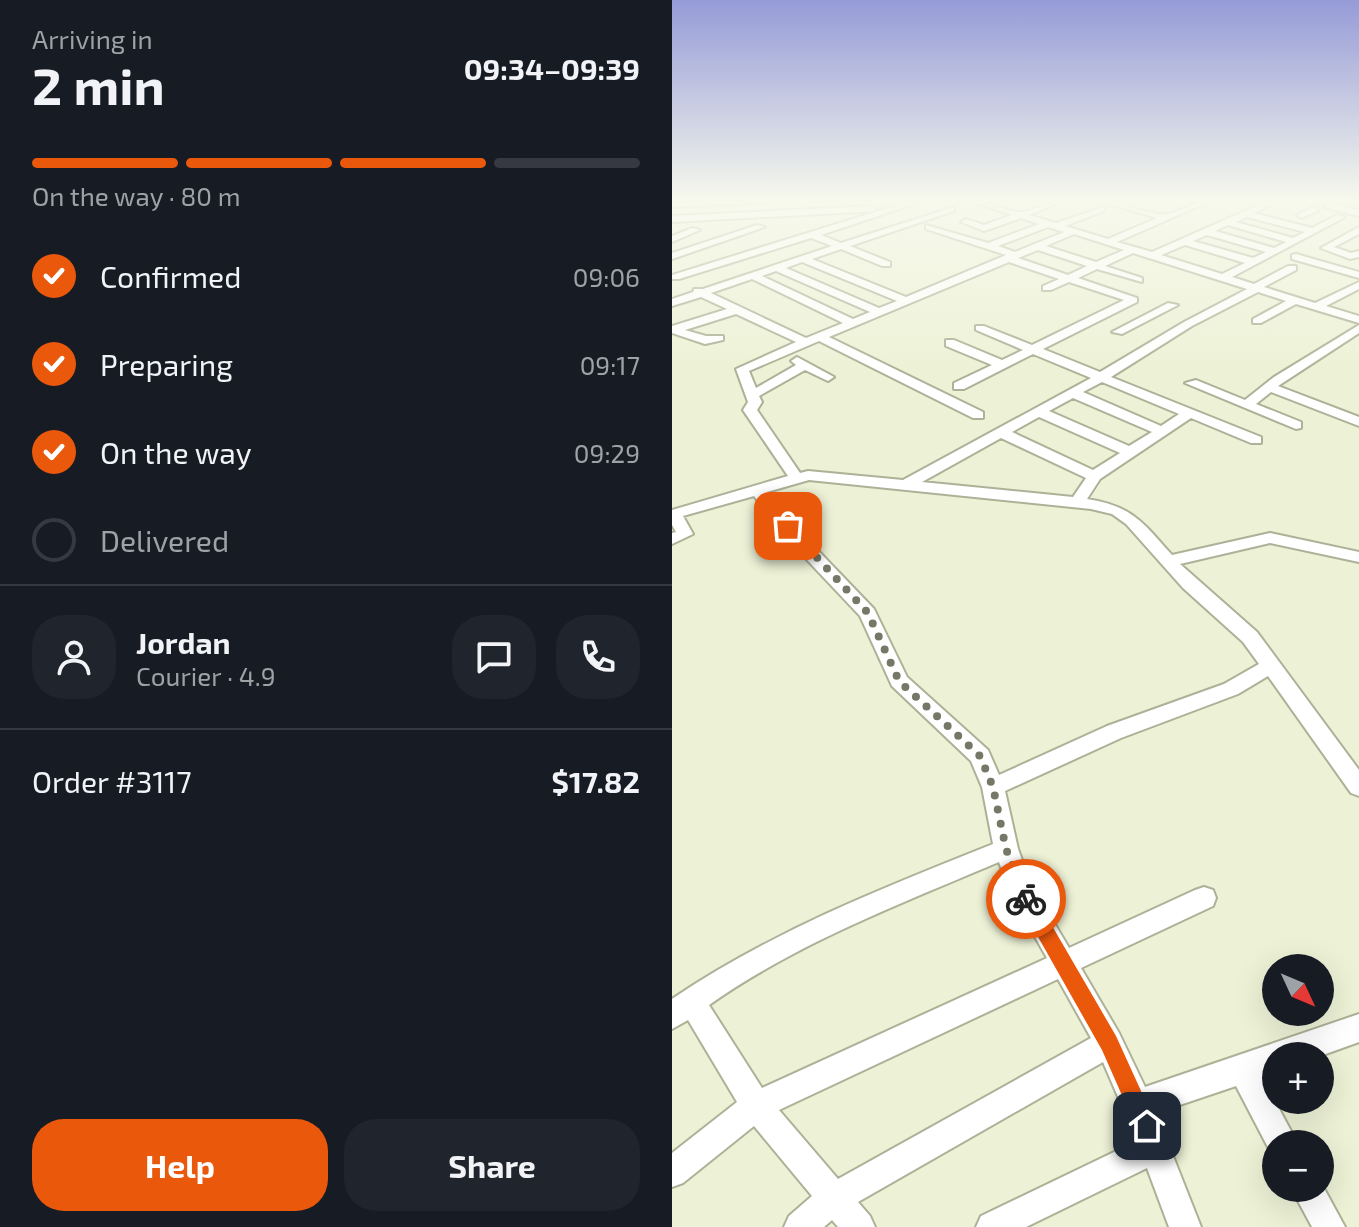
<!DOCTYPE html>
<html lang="en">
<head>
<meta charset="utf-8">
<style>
	body { margin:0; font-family:"Exo 2",sans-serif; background:#20242c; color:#f1f3f6; height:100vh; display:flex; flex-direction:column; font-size:30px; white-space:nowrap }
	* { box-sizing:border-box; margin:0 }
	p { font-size:26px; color:#9ea1a6 }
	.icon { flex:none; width:44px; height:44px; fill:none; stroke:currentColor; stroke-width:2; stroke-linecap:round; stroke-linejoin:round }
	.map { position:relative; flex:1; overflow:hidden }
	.details { display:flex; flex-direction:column; background:#171b24; width:672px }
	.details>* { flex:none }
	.needle { width:52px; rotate:134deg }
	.tools { position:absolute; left:590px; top:954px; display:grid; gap:16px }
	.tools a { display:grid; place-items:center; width:72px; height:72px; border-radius:50%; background:#171b24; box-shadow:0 8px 32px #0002; font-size:40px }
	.pin { position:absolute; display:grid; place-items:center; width:68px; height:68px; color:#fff; margin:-34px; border-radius:16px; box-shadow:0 4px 12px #0006 }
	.courier { position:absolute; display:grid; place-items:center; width:80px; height:80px; margin:-40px; border:6px solid #ea580c; border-radius:50%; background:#fff; color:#222; box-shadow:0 2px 10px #0007 }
	.head em { font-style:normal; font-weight:700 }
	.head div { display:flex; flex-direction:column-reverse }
	.head { display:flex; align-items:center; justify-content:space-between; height:136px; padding:0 32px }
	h1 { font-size:52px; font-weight:700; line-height:60px }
	.bar { display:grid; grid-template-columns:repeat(4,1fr); gap:12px 8px; align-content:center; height:96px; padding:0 32px }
	.bar i { height:10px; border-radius:6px; background:#363941 }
	.bar .active { background:#ea580c }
	.bar p { grid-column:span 4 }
	.line { display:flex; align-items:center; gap:20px; padding:0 32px; border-top:2px solid #363941 }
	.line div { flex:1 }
	.round { display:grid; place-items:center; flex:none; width:84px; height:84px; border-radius:32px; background:#20242c }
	ol { padding:0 32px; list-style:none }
	li { display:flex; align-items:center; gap:24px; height:88px }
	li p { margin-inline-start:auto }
	li .icon { padding:8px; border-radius:50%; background:#ea580c; color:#fff; stroke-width:4 }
	li:last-child { color:#9ea1a6 }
	li i { width:44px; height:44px; border:4px solid #363941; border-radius:50% }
	.button { display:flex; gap:16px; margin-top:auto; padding:16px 32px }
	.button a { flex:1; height:92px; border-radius:32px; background:#ea580c; color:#fff; font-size:32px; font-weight:700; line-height:92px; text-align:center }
	.button a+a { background:#20242c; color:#f1f3f6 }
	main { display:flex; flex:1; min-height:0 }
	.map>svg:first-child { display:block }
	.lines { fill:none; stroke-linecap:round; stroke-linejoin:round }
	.minor-casing { stroke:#adb197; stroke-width:4 }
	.minor { fill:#fff; fill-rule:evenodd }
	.route { fill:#ea580c }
	.done { stroke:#757867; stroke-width:8; stroke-dasharray:0 14.4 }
</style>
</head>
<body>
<main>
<section class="details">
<div class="head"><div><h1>2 min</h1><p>Arriving in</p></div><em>09:34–09:39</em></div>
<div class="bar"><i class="active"></i><i class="active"></i><i class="active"></i><i></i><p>On the way · 80 m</p></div>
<ol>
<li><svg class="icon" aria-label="check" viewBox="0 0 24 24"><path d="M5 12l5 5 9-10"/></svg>Confirmed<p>09:06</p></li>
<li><svg class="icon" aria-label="check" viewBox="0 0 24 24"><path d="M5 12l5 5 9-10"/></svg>Preparing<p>09:17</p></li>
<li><svg class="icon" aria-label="check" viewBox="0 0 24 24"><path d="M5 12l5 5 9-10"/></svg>On the way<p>09:29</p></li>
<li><i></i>Delivered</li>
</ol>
<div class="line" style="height:144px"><a class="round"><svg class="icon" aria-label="person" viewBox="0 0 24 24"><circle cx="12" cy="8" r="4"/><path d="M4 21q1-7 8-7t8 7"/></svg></a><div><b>Jordan</b><p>Courier · 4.9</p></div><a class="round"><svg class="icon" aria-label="chat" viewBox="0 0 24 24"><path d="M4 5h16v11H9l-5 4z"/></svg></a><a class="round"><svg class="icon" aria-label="phone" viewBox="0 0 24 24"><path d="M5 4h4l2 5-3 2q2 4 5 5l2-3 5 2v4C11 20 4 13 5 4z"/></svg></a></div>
<div class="line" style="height:104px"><div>Order #3117</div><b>$17.82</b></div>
<div class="button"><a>Help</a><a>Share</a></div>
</section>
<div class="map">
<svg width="687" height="1227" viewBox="0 0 687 1227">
	<rect width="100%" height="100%" fill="#edf2d6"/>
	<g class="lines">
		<!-- minor casing -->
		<g class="minor-casing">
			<g id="minor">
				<polygon points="55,199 108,199 104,202 0,207 0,201"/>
				<path d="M 245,199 L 257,199 L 149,235 L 169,243 L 282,207 L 282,211 L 178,246 L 218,262 L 218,266 L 210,266 L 169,249 L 140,259 L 234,297 L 334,255 L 254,229 L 254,225 L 316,243 L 367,224 L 349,218 L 312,231 L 289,222 L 294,219 L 312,225 L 340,215 L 293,199 C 312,199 332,212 348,212 C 365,211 380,199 397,199 L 357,215 L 384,223 L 432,207 L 432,211 L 393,226 L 436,239 L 485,218 L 421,199 C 443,199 479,217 495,214 C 512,211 525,199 543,199 L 445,242 L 480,252 L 600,199 L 611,199 L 582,213 L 640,228 L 665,215 L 673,217 L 560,277 L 582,284 L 616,266 L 624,266 L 624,270 L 592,287 L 643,303 L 687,282 L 687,289 L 654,306 L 687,316 L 687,323 L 624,304 L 589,323 L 581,323 L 581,319 L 614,301 L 586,292 L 520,326 L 439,377 L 589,437 L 589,443 L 579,443 L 519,418 L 428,479 L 415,499 C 461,506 471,523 500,555 L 598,533 L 687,552 L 687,562 L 598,543 L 508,564 L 585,632 L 687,770 L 687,796 L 679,793 L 596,676 L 566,694 L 449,738 L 333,791 L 346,849 L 358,882 L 397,948 L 523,890 L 532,887 L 541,890 L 544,898 L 541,906 L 409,968 L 447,1033 L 473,1087 L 687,1014 L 687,1042 L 648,1056 L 604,1056 L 604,1072 L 590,1077 L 626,1144 L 604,1144 L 604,1156 L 600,1155 L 564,1086 L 484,1113 L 529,1227 L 497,1227 L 475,1168 L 354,1227 L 304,1227 L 309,1216 L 465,1141 L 431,1062 L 186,1202 L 198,1216 L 203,1227 L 166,1227 L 160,1220 L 152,1227 L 112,1227 L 117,1216 L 140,1196 L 82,1126 L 11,1183 L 0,1187 L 0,1153 L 65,1102 L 16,1020 L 0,1029 L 0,999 C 99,932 210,888 321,844 L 310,787 L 299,761 L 220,686 L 188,616 L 120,544 L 82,496 L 11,516 L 21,534 L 0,544 L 0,533 L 4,532 L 0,525 L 0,510 L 116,476 L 71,410 L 76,402 L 64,369 L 124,342 L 64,314 L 13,330 L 34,336 L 51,336 L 51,340 L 33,344 L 0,333 L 0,326 L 55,309 L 29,297 L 0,306 L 0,299 L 21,292 L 22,289 L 31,289 L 160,246 L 139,238 L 7,279 L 0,279 L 0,275 ZM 575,217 L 633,232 L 621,238 L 564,222 ZM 556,225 L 614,242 L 602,248 L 543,231 ZM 376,227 L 392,232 L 343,252 L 326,246 ZM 402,234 L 452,250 L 424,262 L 374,246 ZM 535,235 L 594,252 L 581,258 L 521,241 ZM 513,245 L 573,263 L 550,274 L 489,255 ZM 366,250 L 415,266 L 396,275 L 346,258 ZM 461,253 L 575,289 L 512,322 L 428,372 L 371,349 L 465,302 L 465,298 L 406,278 L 425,269 L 470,282 L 470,278 L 433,266 ZM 130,262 L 225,301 L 207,308 L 114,268 ZM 337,262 L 387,279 L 371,286 L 371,290 L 379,290 L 397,282 L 452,300 L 360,345 L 312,326 L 304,326 L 304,330 L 351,350 L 330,360 L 282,340 L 274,340 L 274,346 L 320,365 L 282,383 L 282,389 L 292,389 L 361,354 L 419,378 L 231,480 L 136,471 L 128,473 L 85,410 L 90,402 L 87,396 L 133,370 L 156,381 L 162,377 L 125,357 L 119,361 L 124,365 L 84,388 L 77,371 L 147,341 L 301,418 L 311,418 L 311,412 L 157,337 ZM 104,271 L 198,312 L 181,319 L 90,276 ZM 80,279 L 171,323 L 134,338 L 39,293 ZM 430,382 L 507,414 L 489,426 L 411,392 ZM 401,398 L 480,432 L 457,446 L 377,411 ZM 367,417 L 448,453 L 421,470 L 340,432 ZM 329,438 L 414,478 L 401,497 L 250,482 ZM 137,480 L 419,509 L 440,514 L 454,524 L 511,588 L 571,642 L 587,664 L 552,684 L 435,726 L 327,775 L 316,750 L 235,677 L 202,609 L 132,536 L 95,492 ZM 327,862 L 339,895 L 375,958 L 90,1088 L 37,1005 C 125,943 228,904 327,862 ZM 386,979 L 419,1038 L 166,1179 L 107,1110 Z"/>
				<polygon points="655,202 687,210 687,216 652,207"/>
				<polygon points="201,206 204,211 0,222 0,216"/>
				<polygon points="643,206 646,211 629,218 625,215"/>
				<polygon points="85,225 93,227 0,259 0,253"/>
				<polygon points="687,227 687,234 662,247 679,253 687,251 687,257 678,259 649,248"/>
				<polygon points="20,228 28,230 0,242 0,236"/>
				<polygon points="624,254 687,272 687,278 620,259 620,255"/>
				<polygon points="496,303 506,305 450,334 440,332"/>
				<polygon points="687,325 687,333 606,386 687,417 687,426 599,392 584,404 629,422 629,428 624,429 513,383 524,380 573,400 602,377"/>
				<polygon points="648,1181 673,1227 640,1227 619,1188 648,1188"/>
			</g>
		</g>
		<!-- minor -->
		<use href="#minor" class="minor"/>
	</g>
	<!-- sky -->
	<linearGradient id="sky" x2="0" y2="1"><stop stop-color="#959bd7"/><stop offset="0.54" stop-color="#f7f9ed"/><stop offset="1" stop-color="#f7f9ed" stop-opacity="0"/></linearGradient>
	<rect width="687" height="371" fill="url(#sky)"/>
	<!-- route -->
	<polygon class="route" points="354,891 361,893 444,1036 485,1126 482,1134 475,1137 467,1134 430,1050 348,905 346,899"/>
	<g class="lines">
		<!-- done -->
		<polyline class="done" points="116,526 196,613 227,681 308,756 321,787 334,849 354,899"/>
	</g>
</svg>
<div class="tools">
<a><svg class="needle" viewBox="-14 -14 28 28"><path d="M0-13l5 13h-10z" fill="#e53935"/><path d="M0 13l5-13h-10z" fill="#9ea1a6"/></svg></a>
<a>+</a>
<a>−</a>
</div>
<div class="pin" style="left:116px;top:526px;background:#ea580c"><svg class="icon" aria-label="bag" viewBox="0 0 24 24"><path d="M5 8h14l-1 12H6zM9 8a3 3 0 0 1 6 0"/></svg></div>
<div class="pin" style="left:475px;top:1126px;background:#1f2937"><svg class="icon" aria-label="home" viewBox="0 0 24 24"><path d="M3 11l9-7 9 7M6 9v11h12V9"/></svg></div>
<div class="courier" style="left:354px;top:899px"><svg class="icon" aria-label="bike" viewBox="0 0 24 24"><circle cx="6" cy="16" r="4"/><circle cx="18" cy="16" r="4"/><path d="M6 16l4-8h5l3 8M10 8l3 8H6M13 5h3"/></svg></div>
</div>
</main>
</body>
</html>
